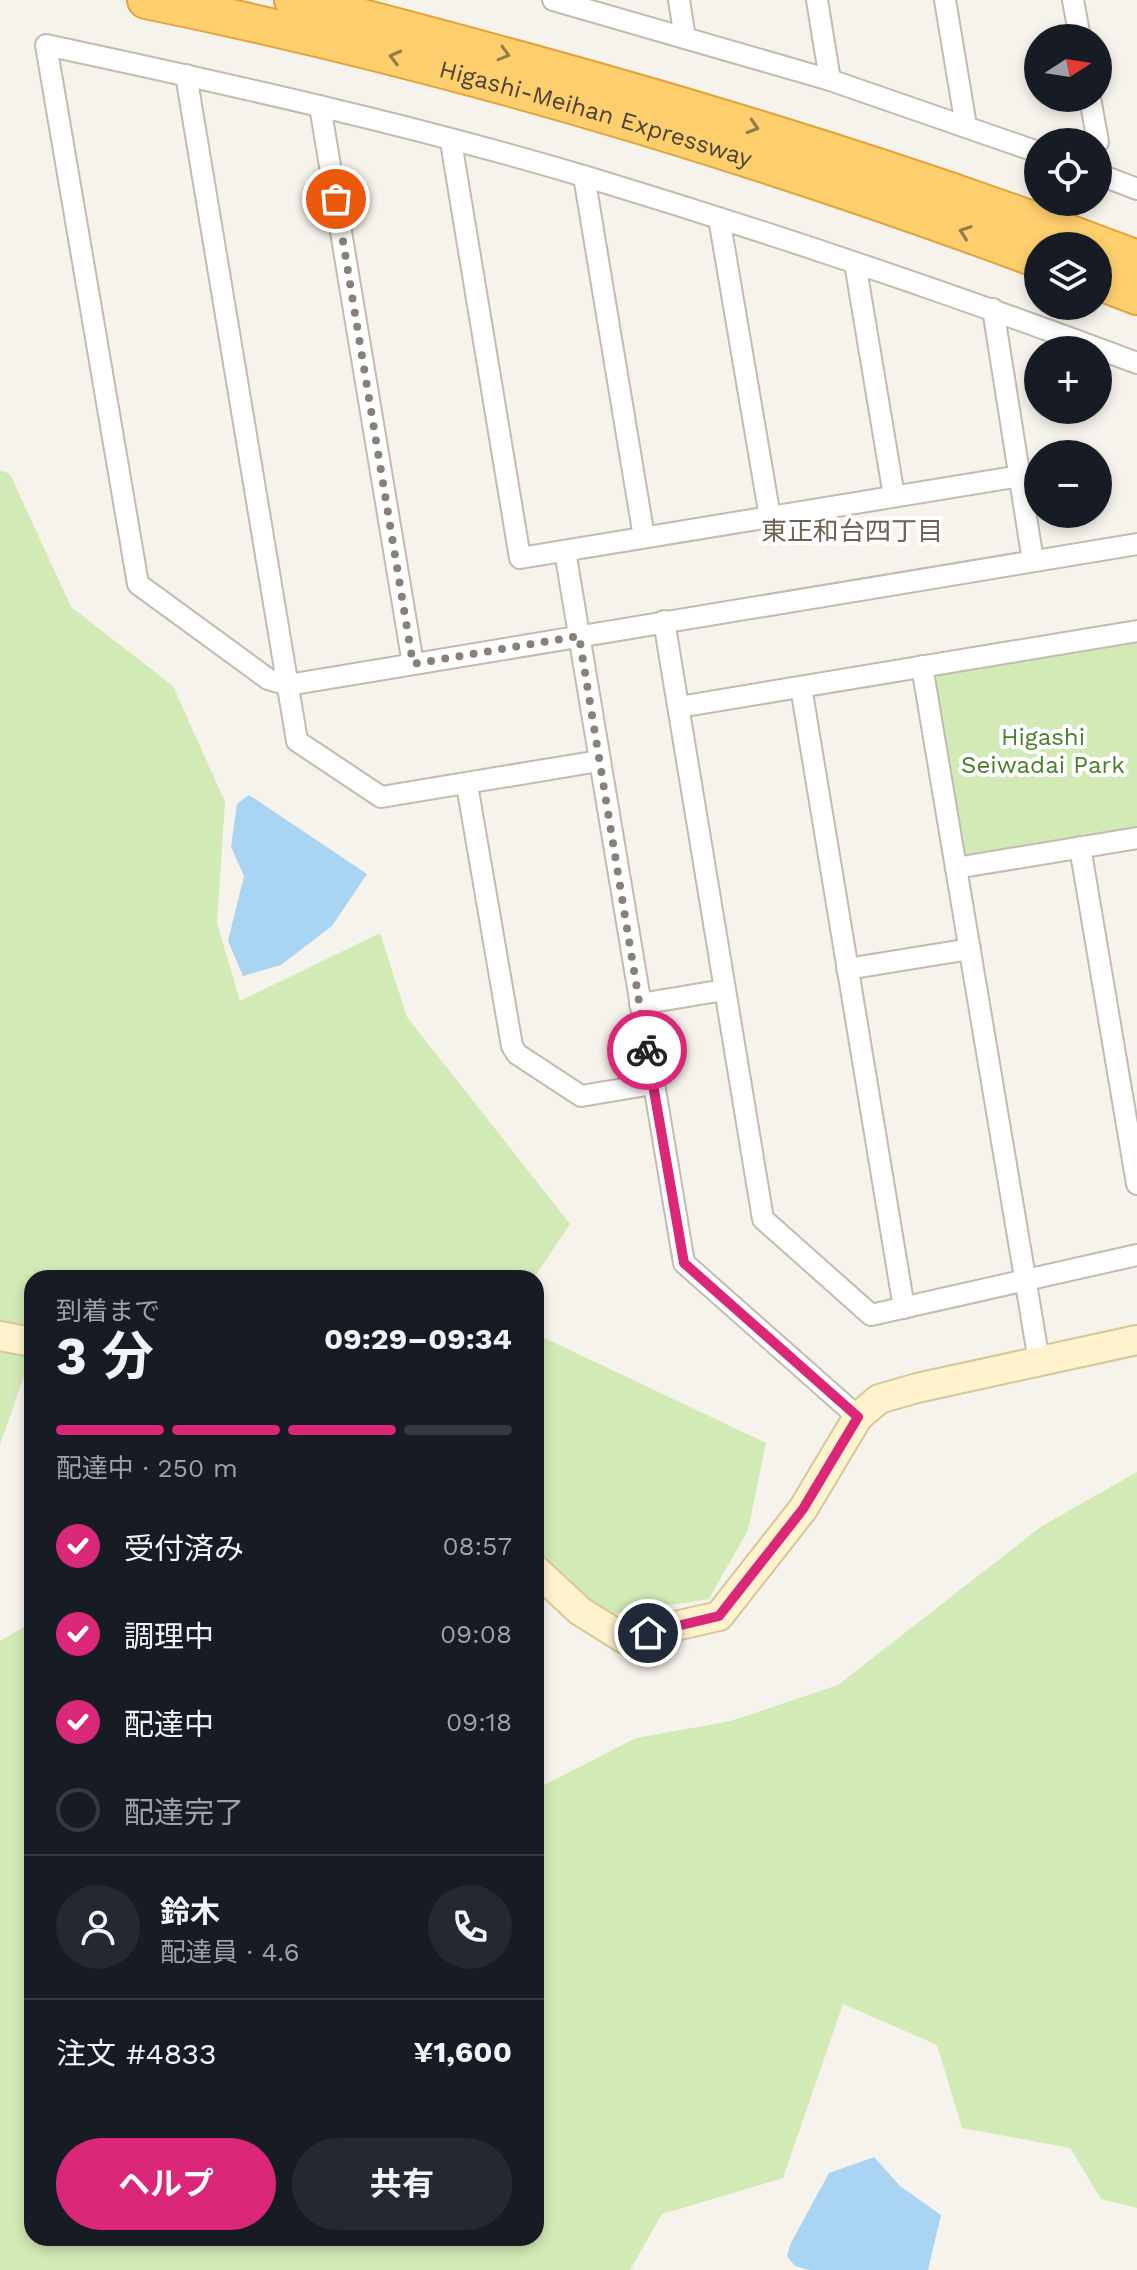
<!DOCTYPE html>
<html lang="ja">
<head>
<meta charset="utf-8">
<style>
	body { margin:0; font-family:"Work Sans","Noto Sans JP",sans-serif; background:#242831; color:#f1f3f6; height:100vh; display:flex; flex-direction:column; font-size:30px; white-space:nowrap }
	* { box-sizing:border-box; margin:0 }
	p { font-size:26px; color:#9ea1a6 }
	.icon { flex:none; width:44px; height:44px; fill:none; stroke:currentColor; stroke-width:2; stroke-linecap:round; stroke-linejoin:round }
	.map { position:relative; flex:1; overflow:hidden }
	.details { position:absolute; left:24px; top:1270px; width:520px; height:976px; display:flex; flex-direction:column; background:#171b24; border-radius:24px; box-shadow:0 4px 12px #0003 }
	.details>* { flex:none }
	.needle { width:52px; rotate:78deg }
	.fabs { position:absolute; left:1024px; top:24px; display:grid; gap:16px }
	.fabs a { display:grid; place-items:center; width:88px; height:88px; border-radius:50%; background:#171b24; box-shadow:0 4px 12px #0003; font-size:40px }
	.pin { position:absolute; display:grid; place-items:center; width:68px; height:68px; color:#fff; margin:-34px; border:4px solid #fff; border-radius:50%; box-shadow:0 2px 8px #0007 }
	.courier { position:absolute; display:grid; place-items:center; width:80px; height:80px; margin:-40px; border:6px solid #db2777; border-radius:50%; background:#fff; color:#222; box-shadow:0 2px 10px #0007 }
	.headline em { font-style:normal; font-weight:700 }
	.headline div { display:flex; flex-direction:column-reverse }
	.headline { display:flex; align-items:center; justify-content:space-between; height:136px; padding:0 32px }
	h1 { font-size:52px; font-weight:700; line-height:60px }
	.bar { display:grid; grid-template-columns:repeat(4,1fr); gap:12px 8px; align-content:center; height:96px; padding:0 32px }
	.bar i { height:10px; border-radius:6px; background:#363941 }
	.bar .on { background:#db2777 }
	.bar p { grid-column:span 4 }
	.line { display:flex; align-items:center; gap:20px; padding:0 32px; border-top:2px solid #363941 }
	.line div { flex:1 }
	.round { display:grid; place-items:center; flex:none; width:84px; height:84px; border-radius:42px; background:#242831 }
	ol { padding:0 32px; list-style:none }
	li { display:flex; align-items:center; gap:24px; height:88px }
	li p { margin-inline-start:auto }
	li .icon { padding:8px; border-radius:50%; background:#db2777; color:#fff; stroke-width:4 }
	li:last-child { color:#9ea1a6 }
	li i { width:44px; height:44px; border:4px solid #363941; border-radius:50% }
	.primary-button { display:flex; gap:16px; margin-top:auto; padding:16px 32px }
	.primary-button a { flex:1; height:92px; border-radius:48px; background:#db2777; color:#fff; font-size:32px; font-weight:700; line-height:92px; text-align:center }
	.primary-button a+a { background:#242831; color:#f1f3f6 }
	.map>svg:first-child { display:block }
	.green { fill:#d2eab5 }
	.water { fill:#a9d4f2 }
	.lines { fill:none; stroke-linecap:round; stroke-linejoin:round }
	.street-casing { stroke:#c2bbae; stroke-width:24 }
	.secondary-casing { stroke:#d6c79b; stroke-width:32 }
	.highway-casing { stroke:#e0a43c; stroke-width:40 }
	.street { stroke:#fff; stroke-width:20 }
	.secondary { stroke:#fff3cd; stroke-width:28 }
	.highway { stroke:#ffcf6e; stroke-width:36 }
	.oneway { stroke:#937c4e }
	.done { stroke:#878178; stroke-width:8; stroke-dasharray:0 14.4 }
	.route { stroke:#db2777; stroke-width:10 }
	.labels { text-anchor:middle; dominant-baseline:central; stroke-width:8; stroke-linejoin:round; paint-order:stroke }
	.street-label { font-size:24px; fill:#4b4439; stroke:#fff }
	.park-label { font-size:24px; fill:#4a7f2a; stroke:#fff }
	.neighbourhood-label { font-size:26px; fill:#6e6250; stroke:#fff }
</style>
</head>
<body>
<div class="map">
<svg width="1137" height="2270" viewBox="0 0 1137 2270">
	<rect width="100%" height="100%" fill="#f6f3ec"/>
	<!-- green -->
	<g class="green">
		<polygon points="0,470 10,474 71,607 173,686 225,802 217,923 240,1001 380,933 407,1017 570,1224 534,1278 32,1278 32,1353 0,1445"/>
		<polygon points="1137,639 1137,830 968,859 963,853 932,679 937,672"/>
		<polygon points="536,1334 766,1443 748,1530 709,1599 608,1615 536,1549"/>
		<polygon points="1137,1472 1137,2208 1101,2199 1070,2148 962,2128 937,2045 843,2004 783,2178 662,2214 630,2270 0,2270 0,1641 32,1622 32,2238 536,2238 536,1777 544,1785 636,1738 731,1721 838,1685 1042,1526"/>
	</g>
	<!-- water -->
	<g class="water">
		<polygon points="249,795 367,874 332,926 281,965 243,976 228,941 244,876 231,847 237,804"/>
		<polygon points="874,2157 900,2186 941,2215 928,2270 810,2270 795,2266 787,2256 791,2243 829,2173"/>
	</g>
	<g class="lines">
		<!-- street casing -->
		<g class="street-casing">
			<g id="street">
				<polyline points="553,0 830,80 1038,152"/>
				<polyline points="679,0 685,38"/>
				<polyline points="817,0 830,80"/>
				<polyline points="945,0 966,126"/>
				<polyline points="1073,0 1080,38"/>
				<polyline points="186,75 297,741 381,797 599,761"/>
				<polyline points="1090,98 1098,142"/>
				<polyline points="320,106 413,664"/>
				<polyline points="451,142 520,558 1020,476"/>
				<polyline points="1098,174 1137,189"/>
				<polyline points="584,176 644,537"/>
				<polyline points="719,218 770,517"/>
				<polyline points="855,263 894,496"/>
				<polyline points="993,309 1033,561"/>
				<path d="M 1137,363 C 956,295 772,233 587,177 C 409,124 228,84 46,45 L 138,584 L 268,679 L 288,685 L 1137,544"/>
				<polyline points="565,551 684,1263 858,1417"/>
				<polyline points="664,621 763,1219 871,1315 1137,1255"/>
				<polyline points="922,666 1039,1361"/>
				<polyline points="801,687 904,1308"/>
				<polyline points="679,707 1137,631"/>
				<polyline points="467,785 512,1046 517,1054 581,1096 653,1084"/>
				<polyline points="1080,847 1137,1184"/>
				<polyline points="956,868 1137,838"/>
				<polyline points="847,969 970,949"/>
				<polyline points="640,1004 724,990"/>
			</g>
		</g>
		<!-- secondary casing -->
		<g class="secondary-casing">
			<g id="secondary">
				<polyline points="0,1336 32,1342"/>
				<polyline points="536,1570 580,1611 623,1638 719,1616 803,1509 858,1417 879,1399 917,1388 1137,1340"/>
			</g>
		</g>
		<!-- highway casing -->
		<g class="highway-casing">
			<g id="highway">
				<path id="s1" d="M 146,0 C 450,62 747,151 1038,259"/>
				<path d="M 293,0 C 578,73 862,153 1137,259"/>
				<polyline points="1098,281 1137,296"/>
			</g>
		</g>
		<!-- street -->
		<use href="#street" class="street"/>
		<!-- secondary -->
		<use href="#secondary" class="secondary"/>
		<!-- highway -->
		<use href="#highway" class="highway"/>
	</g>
	<!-- one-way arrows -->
	<defs><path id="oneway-chevron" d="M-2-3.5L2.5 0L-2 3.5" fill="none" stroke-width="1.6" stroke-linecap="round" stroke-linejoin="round" transform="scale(2)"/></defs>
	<g class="oneway">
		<use href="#oneway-chevron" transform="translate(504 54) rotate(16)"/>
		<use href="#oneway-chevron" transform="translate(395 57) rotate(-166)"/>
		<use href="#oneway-chevron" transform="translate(753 127) rotate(17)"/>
		<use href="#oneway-chevron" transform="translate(965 232) rotate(-160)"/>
	</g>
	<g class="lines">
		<!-- done -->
		<polyline class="done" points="336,199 413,664 579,636 647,1050"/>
		<!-- route -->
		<polyline class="route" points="647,1050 684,1263 858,1417 803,1509 719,1616 648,1633"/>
	</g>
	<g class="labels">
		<!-- street labels -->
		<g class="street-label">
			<text stroke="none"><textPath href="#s1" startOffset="464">Higashi-Meihan Expressway</textPath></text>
		</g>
		<!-- park labels -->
		<g class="park-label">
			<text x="1043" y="737">Higashi<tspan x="1043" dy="28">Seiwadai Park</tspan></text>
		</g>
		<!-- neighbourhood labels -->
		<g class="neighbourhood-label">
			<text x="852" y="531">東正和台四丁目</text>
		</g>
	</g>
</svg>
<div class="fabs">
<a><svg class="needle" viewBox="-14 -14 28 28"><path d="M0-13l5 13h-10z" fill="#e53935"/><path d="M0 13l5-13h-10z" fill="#9ea1a6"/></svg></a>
<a><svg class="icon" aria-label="locate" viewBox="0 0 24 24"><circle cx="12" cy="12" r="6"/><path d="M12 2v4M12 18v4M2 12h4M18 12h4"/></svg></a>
<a><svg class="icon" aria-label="layers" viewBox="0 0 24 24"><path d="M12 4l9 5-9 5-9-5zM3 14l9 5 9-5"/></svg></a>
<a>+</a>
<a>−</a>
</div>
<div class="pin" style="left:336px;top:199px;background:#ea580c"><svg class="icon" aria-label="bag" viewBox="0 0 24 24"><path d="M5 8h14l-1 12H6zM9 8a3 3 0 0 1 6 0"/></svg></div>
<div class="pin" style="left:648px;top:1633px;background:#1f2937"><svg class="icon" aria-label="home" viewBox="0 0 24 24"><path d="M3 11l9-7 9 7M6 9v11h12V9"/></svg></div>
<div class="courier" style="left:647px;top:1050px"><svg class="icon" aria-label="bike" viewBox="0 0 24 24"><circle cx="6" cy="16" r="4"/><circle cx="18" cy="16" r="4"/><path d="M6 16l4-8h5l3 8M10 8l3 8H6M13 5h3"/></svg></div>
<section class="details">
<div class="headline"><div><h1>3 分</h1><p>到着まで</p></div><em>09:29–09:34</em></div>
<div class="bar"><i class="on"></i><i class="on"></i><i class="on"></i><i></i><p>配達中 · 250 m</p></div>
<ol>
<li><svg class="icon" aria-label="check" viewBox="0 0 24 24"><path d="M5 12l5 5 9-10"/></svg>受付済み<p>08:57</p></li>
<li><svg class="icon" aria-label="check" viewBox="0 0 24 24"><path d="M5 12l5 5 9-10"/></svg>調理中<p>09:08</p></li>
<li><svg class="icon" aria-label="check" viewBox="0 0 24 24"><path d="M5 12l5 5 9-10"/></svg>配達中<p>09:18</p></li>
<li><i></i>配達完了</li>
</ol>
<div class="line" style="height:144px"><a class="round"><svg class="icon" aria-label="person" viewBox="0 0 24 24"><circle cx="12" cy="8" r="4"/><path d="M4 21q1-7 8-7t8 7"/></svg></a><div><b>鈴木</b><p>配達員 · 4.6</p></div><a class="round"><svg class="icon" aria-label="phone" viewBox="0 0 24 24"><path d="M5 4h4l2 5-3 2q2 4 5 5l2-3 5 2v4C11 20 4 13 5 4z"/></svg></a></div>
<div class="line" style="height:104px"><div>注文 #4833</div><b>¥1,600</b></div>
<div class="primary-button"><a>ヘルプ</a><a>共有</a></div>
</section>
</div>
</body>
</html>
